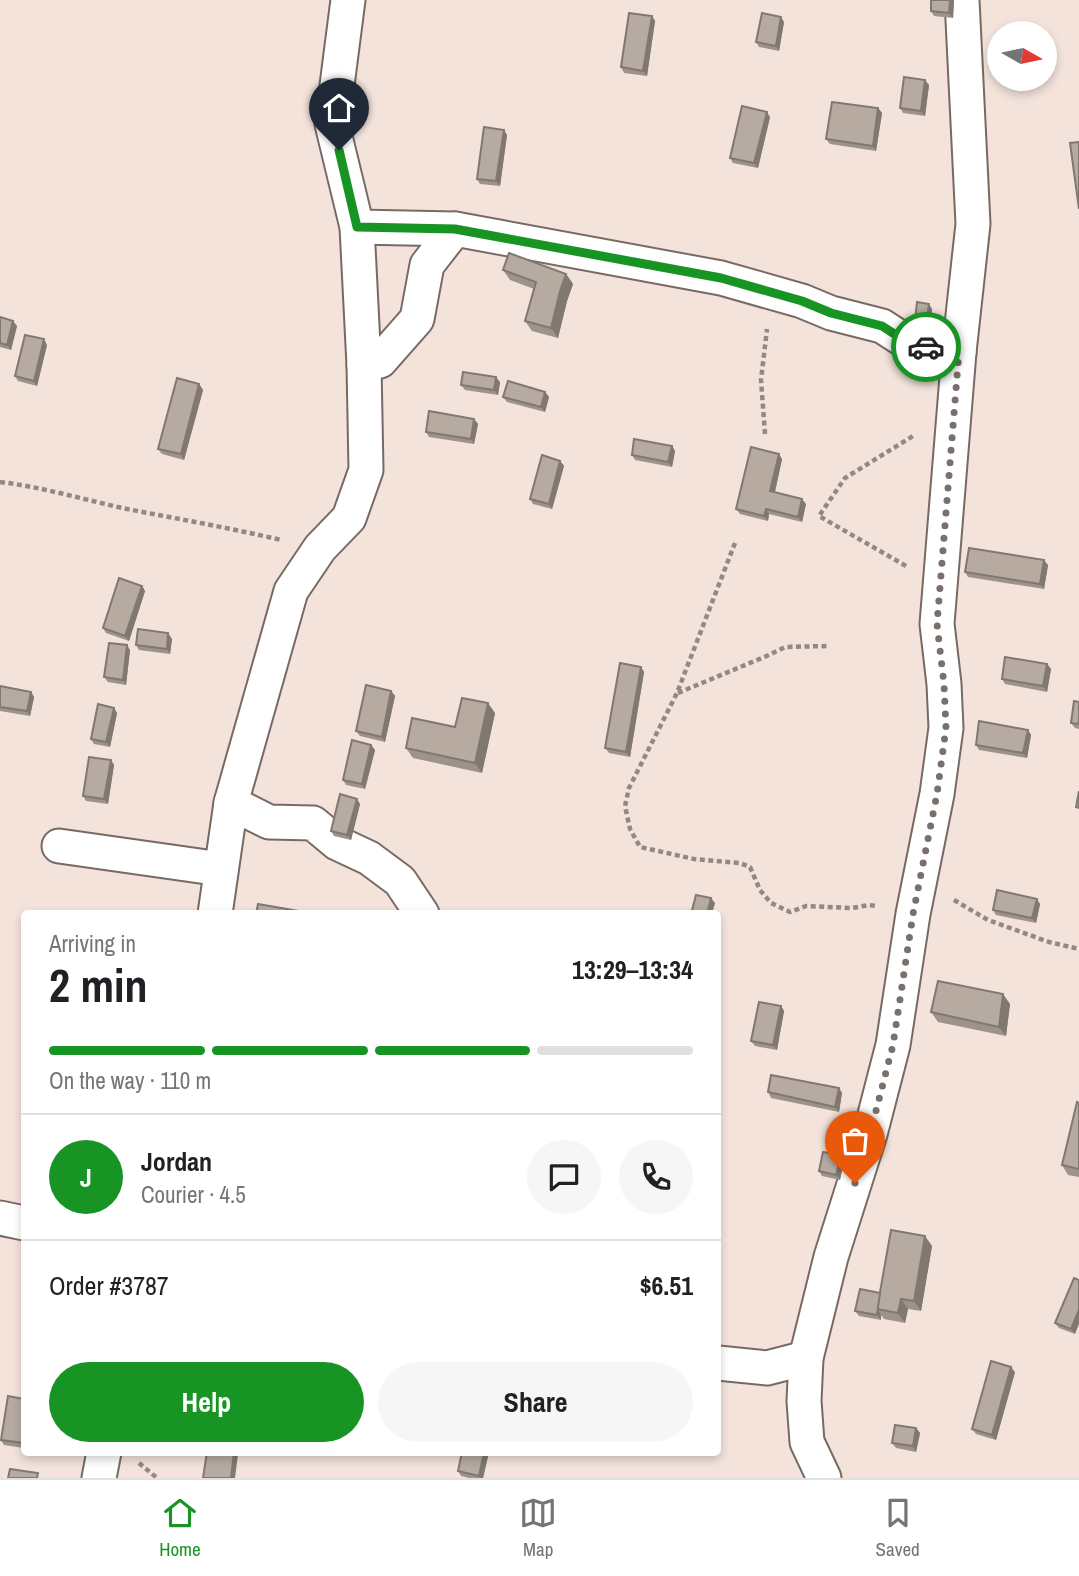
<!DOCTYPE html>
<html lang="en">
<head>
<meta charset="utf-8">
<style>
	body { margin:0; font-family:"Archivo Narrow",sans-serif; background:#f6f6f6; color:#202124; height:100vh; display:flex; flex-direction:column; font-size:26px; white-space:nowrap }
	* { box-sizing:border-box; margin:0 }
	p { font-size:23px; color:#757577 }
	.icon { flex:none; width:38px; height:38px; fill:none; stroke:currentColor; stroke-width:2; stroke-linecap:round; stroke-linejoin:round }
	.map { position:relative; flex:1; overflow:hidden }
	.panel { position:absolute; left:21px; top:910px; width:700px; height:546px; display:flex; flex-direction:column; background:#fff; border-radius:7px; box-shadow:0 4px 10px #0003 }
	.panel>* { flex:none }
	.needle { width:46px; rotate:99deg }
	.tools { position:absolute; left:987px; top:21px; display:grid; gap:14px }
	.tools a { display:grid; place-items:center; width:70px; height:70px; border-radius:50%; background:#fff; box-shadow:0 4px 10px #0003; font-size:35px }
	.pin { position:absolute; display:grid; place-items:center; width:60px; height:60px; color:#fff; margin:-72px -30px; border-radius:50% 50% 50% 0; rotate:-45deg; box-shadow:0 0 7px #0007 }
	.pin .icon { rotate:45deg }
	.courier { position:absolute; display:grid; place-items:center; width:70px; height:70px; margin:-35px; border:5px solid #189425; border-radius:50%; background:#fff; color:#222; box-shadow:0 2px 9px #0007 }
	.headline em { font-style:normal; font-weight:700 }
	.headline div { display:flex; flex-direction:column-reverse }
	.headline { display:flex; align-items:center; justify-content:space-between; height:119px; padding:0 28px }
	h1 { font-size:46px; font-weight:700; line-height:52px }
	.bar { display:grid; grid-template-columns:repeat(4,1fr); gap:10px 7px; align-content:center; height:84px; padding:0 28px }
	.bar i { height:9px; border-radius:5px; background:#e0e0e0 }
	.bar .selected { background:#189425 }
	.bar p { grid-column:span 4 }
	.line { display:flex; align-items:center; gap:18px; padding:0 28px; border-top:2px solid #e0e0e0 }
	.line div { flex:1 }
	.round { display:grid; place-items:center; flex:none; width:74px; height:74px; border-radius:37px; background:#f6f6f6 }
	.action { display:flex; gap:14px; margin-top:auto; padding:14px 28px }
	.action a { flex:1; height:80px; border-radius:42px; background:#189425; color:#fff; font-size:28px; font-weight:700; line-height:80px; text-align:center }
	.action a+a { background:#f6f6f6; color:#202124 }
	.menu { display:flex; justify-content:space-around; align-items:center; height:98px; border-top:2px solid #e0e0e0; background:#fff; font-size:19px; color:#757577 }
	.menu a { display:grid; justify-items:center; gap:4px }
	.menu .selected { color:#189425 }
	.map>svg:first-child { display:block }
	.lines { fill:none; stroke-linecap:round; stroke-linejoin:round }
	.minor-casing { stroke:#786a63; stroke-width:37 }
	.path { stroke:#938883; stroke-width:4.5; stroke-dasharray:5 3.5; stroke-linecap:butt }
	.minor { stroke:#fff; stroke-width:33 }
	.wall { fill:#9d938a }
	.shaded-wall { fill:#807871 }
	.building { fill:#b7aba1; stroke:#807871; stroke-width:2 }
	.done { stroke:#79706b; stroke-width:7; stroke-dasharray:0 12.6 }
	.route { stroke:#189425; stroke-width:9 }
</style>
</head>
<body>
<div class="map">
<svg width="1079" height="1478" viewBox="0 0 1079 1478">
	<rect width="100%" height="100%" fill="#f3e3db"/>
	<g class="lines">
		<!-- minor casing -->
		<g class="minor-casing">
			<g id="minor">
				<polyline points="357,227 455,229 721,278 802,301 831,313 882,326 913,346 959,352"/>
				<polyline points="364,365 380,361 417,319 427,265 455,229"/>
				<polyline points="231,803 269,822 313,823 337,843 369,858 400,881 422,914"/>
				<polyline points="59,846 221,869"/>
				<polyline points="215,914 231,803 291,591 320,548 349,518 366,470 364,365 357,227 332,124 348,0"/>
				<polyline points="0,1218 24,1223"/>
				<polyline points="718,1363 767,1368 806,1358"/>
				<polyline points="99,1478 104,1452"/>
				<polyline points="824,1478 807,1442 804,1401 806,1358 831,1257 870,1134 893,1045 913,914 937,794 946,728 944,684 937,624 959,352 973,224 962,0"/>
			</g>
		</g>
		<!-- path -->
		<g class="path">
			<polyline points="765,434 761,380 767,329"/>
			<path d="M 0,482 C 43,487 85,500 127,509 C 179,519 230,528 281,540"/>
			<polyline points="735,543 677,693 629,788 625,806 630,829 640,847 694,859 740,863 750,867 760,890 771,903 790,912 806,906 852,908 869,905 877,906"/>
			<polyline points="906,566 819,516 845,478 913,436"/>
			<polyline points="678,693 769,655 785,647 827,646"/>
			<polyline points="954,900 988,920 1049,942 1079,949"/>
			<polyline points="139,1463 157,1478"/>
		</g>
		<!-- minor -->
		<use href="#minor" class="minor"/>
	</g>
	<!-- wall -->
	<g class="wall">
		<polygon points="931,0 954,0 953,18 934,16 931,11"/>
		<polygon points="652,16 655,21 647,76 624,73 621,67"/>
		<polygon points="784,22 779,51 759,47 756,42"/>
		<polygon points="929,85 925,116 903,113 900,108"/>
		<polygon points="878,108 882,113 876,151 830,144 826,139"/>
		<polygon points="770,117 758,168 733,163 730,158"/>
		<polygon points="504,130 507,135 500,186 480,184 477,179"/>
		<polygon points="503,270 566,274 573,284 567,301 558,338 532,331 525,321 534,289 510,280"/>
		<polygon points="932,309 929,337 917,335 914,330"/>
		<polygon points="0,317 17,326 11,350 0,347"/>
		<polygon points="47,345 37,386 18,381 15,376"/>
		<polygon points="500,382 498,395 465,390 461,385"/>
		<polygon points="199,384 203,390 184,460 162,454 158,449"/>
		<polygon points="545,392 549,397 545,412 507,402 503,397"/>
		<polygon points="474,419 478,424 474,444 429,437 426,432"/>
		<polygon points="672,446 675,451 672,467 635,460 632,455"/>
		<polygon points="782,459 775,492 806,504 802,522 769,514 768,521 740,514 736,509"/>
		<polygon points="560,461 564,466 552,509 533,504 530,499"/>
		<polygon points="1048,565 1044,589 968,577 965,572"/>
		<polygon points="142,586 145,591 129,641 106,633 103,628"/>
		<polygon points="172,639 170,654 139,650 136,645"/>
		<polygon points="130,650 126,685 108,682 104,677"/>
		<polygon points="1047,664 1051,669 1047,692 1005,684 1002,679"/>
		<polygon points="641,667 644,672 630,757 609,753 605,748"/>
		<polygon points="0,686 31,692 34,697 30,716 0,711"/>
		<polygon points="391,691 395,696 385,742 360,736 356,731"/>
		<polygon points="1079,702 1079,729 1075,728 1071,723"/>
		<polygon points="114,708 117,713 110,747 94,744 91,739"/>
		<polygon points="495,713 482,773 413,758 406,748 455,727"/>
		<polygon points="1028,730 1031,735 1027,758 979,750 976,745"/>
		<polygon points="371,745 375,750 365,789 346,785 343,780"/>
		<polygon points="111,760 114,765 108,804 86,801 83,796"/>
		<polygon points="360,804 351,840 334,836 331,831"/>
		<polygon points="1040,904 1036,923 996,915 993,910"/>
		<polygon points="1010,1004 1006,1036 938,1022 931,1012"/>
		<polygon points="781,1006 784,1011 777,1050 755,1046 751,1041"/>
		<polygon points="839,1088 842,1093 839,1112 771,1098 768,1092"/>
		<polygon points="1079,1103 1079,1177 1068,1175 1062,1165"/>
		<polygon points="841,1155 844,1160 840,1180 822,1176 819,1171"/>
		<polygon points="932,1246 921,1311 908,1309 905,1323 884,1319 881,1315 881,1320 859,1316 855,1311 880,1293"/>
		<polygon points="1079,1280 1075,1334 1059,1328 1055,1323"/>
		<polygon points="1015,1372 996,1440 976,1434 972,1429"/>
		<polygon points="24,1399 24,1448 4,1445 1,1440"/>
		<polygon points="916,1428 920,1433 916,1452 896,1448 892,1443"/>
		<polygon points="462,1452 489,1452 483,1478 469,1478 461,1476 458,1471"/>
	</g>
	<!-- shaded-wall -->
	<g class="shaded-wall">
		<polygon points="950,0 954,0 953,18 949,13"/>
		<polygon points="652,16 655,21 647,76 643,71"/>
		<polygon points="781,17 784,22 779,51 776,46"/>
		<polygon points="925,80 929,85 925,116 921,111"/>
		<polygon points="878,108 882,113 876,151 873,146"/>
		<polygon points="767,112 770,117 758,168 754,163"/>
		<polygon points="504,130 507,135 500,186 496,181"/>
		<polygon points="566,274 573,284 567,301 558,338 551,328 560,291"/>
		<polygon points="929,304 932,309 929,337 925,332"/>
		<polygon points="13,321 17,326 11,350 7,345"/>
		<polygon points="44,339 47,345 37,386 34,381"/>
		<polygon points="496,377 500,382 498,395 494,390"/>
		<polygon points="199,384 203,390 184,460 181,454"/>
		<polygon points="545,392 549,397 545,412 541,407"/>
		<polygon points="474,419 478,424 474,444 471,439"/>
		<polygon points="672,446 675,451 672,467 668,462"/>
		<polygon points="779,454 782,459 774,496 770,491"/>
		<polygon points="560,461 564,466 552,509 549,504"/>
		<polygon points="802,499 806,504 802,522 798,517"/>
		<polygon points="766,509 769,514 768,521 764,516"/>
		<polygon points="1044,560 1048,565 1044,589 1040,584"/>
		<polygon points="142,586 145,591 129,641 125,636"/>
		<polygon points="168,633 172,639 170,654 167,649"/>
		<polygon points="127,645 130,650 126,685 123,680"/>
		<polygon points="1047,664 1051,669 1047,692 1043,686"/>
		<polygon points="641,667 644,672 630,757 626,752"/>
		<polygon points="391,691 395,696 385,742 382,737"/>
		<polygon points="31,692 34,697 30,716 27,711"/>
		<polygon points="488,703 495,713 482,773 475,763"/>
		<polygon points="114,708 117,713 110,747 106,742"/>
		<polygon points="1028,730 1031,735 1027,758 1023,753"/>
		<polygon points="371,745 375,750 365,789 362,784"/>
		<polygon points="111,760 114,765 108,804 104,799"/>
		<polygon points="357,799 360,804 351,840 347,835"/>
		<polygon points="711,898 715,903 712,914 707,914"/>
		<polygon points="1037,899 1040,904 1036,923 1032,918"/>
		<polygon points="1003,994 1010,1004 1006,1036 999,1027"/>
		<polygon points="781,1006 784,1011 777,1050 773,1045"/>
		<polygon points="839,1088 842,1093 839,1112 835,1107"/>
		<polygon points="841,1155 844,1160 840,1180 836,1175"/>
		<polygon points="925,1236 932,1246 921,1311 914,1301"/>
		<polygon points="901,1299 908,1309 905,1323 898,1313"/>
		<polygon points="878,1310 881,1315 881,1320 877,1315"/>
		<polygon points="1079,1310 1079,1324 1075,1334 1071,1329"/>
		<polygon points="1011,1367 1015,1372 996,1440 992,1435"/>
		<polygon points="916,1428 920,1433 916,1452 913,1446"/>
		<polygon points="234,1452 238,1452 238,1454 235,1478 231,1478"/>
		<polygon points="484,1452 489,1452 483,1478 480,1478 479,1476"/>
	</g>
	<!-- building -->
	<g class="building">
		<polygon points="931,0 950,0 949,13 931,11"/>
		<polygon points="629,13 652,16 643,71 621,67"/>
		<polygon points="762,13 781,17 776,46 756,42"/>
		<polygon points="904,77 925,80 921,111 900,108"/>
		<polygon points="832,102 878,108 873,146 826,139"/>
		<polygon points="742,106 767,112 754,163 730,158"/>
		<polygon points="484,127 504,130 496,181 477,179"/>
		<polygon points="1079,142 1079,209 1070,143"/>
		<polygon points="509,253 566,274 560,291 551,328 525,321 536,282 503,270"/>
		<polygon points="917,302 929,304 925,332 914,330"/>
		<polygon points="0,317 13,321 7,345 0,343"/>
		<polygon points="25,335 44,339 34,381 15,376"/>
		<polygon points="463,372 496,377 494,390 461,385"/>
		<polygon points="177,378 199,384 181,454 158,449"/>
		<polygon points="508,381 545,392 541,407 503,397"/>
		<polygon points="429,411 474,419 471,439 426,432"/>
		<polygon points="634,439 672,446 668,462 632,455"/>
		<polygon points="751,447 779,454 770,491 802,499 798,517 766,509 764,516 736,509"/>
		<polygon points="542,455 560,461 549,504 530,499"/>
		<polygon points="969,548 1044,560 1040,584 965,572"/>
		<polygon points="119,578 142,586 125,636 103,628"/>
		<polygon points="138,629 168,633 167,649 136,645"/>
		<polygon points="109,643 127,645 123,680 104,677"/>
		<polygon points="1005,657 1047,664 1043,686 1002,679"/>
		<polygon points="620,663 641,667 626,752 605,748"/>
		<polygon points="366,685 391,691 382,737 356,731"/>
		<polygon points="0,686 31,692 27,711 0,707"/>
		<polygon points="462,698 488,703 475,763 406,748 412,718 455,727"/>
		<polygon points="1074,701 1079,702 1079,724 1071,723"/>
		<polygon points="98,704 114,708 106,742 91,739"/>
		<polygon points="979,721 1028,730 1023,753 976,745"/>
		<polygon points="352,740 371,745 362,784 343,780"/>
		<polygon points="89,757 111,760 104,799 83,796"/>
		<polygon points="1079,791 1079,808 1076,807"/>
		<polygon points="340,794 357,799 347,835 331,831"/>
		<polygon points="997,890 1037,899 1032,918 993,910"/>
		<polygon points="696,895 711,898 707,914 691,914"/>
		<polygon points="258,904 316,914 256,914"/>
		<polygon points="938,981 1003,994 999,1027 931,1012"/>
		<polygon points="759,1002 781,1006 773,1045 751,1041"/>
		<polygon points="771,1075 839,1088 835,1107 768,1092"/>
		<polygon points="1077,1102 1079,1103 1079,1169 1062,1165"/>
		<polygon points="823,1152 841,1155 836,1175 819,1171"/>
		<polygon points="891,1230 925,1236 914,1301 901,1299 898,1313 877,1309"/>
		<polygon points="1074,1278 1079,1280 1079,1310 1071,1329 1055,1323"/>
		<polygon points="860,1289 880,1293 877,1315 855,1311"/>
		<polygon points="991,1361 1011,1367 992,1435 972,1429"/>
		<polygon points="8,1396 24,1399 24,1443 1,1440"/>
		<polygon points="895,1425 916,1428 913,1446 892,1443"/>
		<polygon points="207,1452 234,1452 231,1478 203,1478"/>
		<polygon points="462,1452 484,1452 479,1476 458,1471"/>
		<polygon points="10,1469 38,1473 37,1478 8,1478"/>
	</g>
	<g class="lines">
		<!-- done -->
		<polyline class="done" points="855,1183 870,1134 893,1045 913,914 937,794 946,728 944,684 937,624 959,352 926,347"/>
		<!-- route -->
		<polyline class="route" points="339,150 357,227 455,229 721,278 802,301 831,313 882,326 913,346 926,347"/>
	</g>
</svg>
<div class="tools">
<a><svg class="needle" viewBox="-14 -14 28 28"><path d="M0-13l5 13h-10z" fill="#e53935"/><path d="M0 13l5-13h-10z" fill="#757577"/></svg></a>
</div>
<div class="pin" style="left:855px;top:1183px;background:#ea580c"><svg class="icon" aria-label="bag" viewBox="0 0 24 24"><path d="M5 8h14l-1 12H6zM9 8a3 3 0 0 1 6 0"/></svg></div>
<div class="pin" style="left:339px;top:150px;background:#1f2937"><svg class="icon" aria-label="home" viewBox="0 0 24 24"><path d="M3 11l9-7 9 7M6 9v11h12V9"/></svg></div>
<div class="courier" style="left:926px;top:347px"><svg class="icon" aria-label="car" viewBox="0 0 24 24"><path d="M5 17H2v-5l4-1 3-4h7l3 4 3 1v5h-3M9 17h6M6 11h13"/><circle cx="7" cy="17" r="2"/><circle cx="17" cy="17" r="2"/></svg></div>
<section class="panel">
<div class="headline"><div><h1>2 min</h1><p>Arriving in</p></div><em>13:29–13:34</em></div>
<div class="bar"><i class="selected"></i><i class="selected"></i><i class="selected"></i><i></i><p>On the way · 110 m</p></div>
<div class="line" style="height:126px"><b class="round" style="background:#189425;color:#fff">J</b><div><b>Jordan</b><p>Courier · 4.5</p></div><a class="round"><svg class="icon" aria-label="chat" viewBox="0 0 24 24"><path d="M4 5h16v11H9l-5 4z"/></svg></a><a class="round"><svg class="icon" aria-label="phone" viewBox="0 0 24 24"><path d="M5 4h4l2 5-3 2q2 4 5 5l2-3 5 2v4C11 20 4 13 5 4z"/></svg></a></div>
<div class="line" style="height:91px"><div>Order #3787</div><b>$6.51</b></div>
<div class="action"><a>Help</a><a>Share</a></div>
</section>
</div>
<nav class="menu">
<a class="selected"><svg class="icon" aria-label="home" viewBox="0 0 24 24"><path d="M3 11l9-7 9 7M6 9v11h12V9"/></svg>Home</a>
<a><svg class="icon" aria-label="map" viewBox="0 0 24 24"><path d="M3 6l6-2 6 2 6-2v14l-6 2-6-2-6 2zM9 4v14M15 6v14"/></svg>Map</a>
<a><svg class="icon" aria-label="saved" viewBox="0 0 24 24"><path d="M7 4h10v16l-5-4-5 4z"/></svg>Saved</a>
</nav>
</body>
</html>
